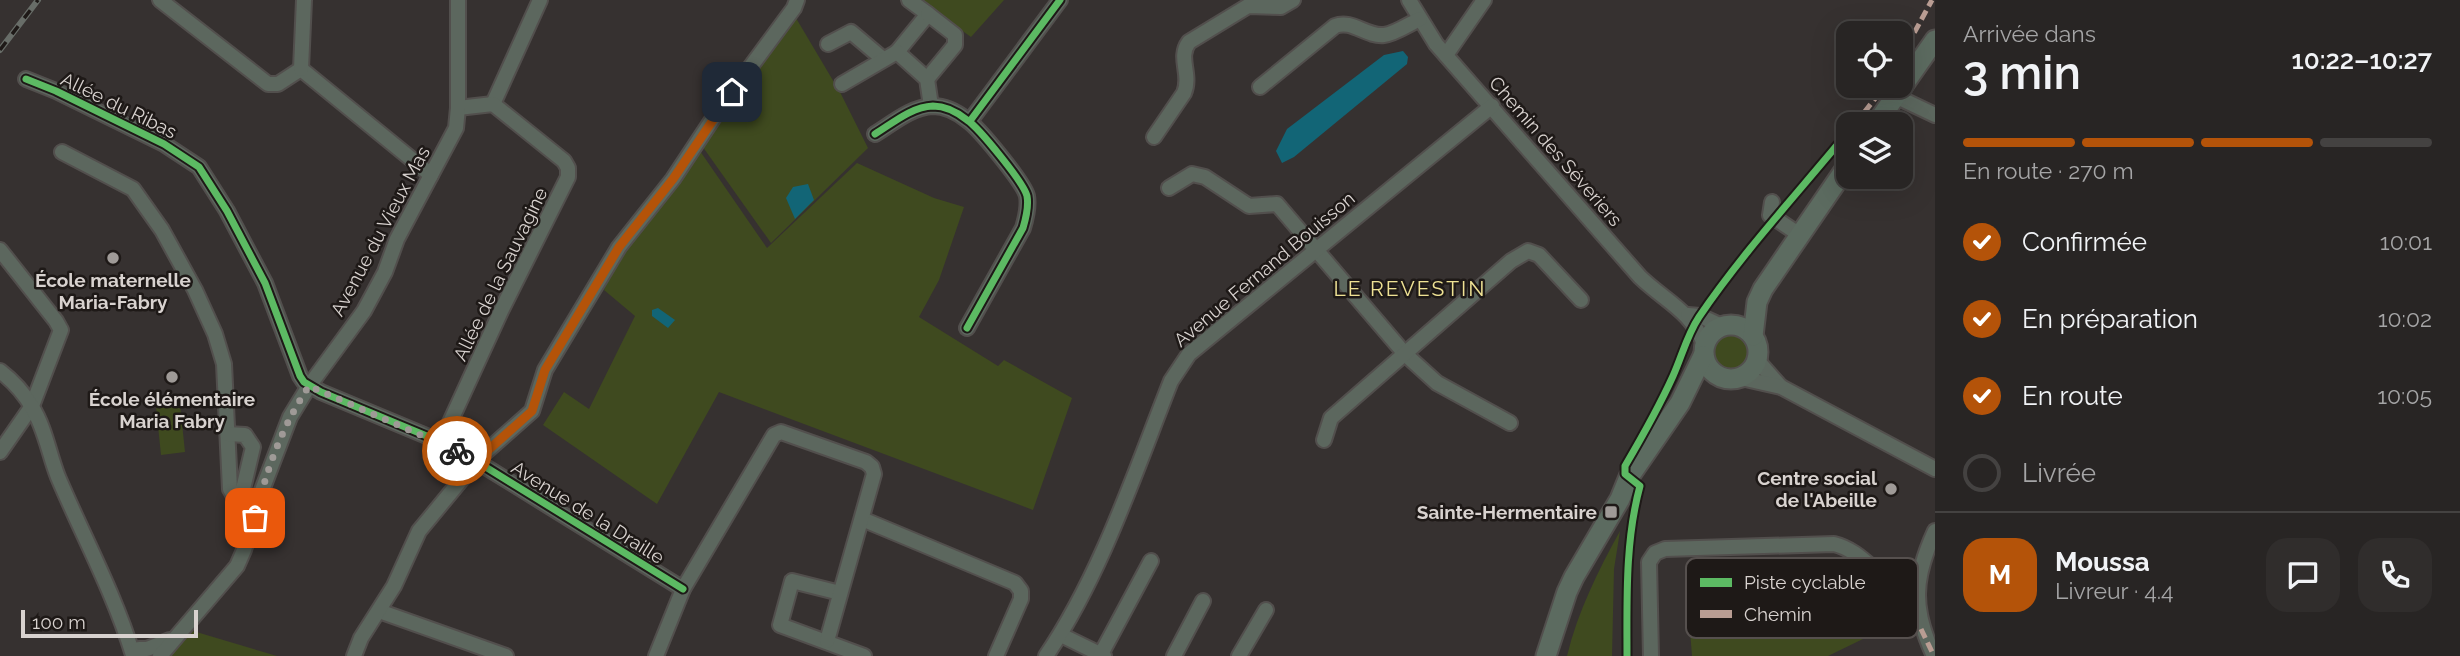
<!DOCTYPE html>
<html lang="fr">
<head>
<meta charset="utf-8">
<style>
	body { margin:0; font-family:Raleway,sans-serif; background:#302d2c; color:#f1f3f6; height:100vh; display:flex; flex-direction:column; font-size:26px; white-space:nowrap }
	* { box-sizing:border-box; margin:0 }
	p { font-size:23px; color:#a5a5a6 }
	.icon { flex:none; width:38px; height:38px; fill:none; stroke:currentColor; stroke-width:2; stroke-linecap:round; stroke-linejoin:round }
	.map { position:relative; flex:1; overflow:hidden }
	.side { display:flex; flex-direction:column; background:#282524; width:525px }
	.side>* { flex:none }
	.buttons { position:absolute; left:1836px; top:21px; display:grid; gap:14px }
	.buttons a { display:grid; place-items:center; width:77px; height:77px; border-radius:14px; background:#282524; box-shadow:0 7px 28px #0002,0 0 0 2px #444241; font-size:35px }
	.scale { position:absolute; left:21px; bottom:18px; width:177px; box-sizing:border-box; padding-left:7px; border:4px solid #d8d2cf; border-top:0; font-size:19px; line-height:24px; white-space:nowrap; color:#d8d2cf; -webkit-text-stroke:5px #1e1917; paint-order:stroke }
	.pin { position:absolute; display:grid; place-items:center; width:60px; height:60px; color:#fff; margin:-30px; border-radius:14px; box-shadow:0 4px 10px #0006 }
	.courier { position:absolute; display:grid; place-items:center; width:70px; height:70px; margin:-35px; border:5px solid #b45309; border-radius:50%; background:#fff; color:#222; box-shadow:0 2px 9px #0007 }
	.head em { font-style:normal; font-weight:600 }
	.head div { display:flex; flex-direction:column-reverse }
	.head { display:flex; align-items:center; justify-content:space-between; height:119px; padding:0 28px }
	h1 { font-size:46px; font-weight:600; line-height:52px }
	.bar { display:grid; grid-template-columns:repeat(4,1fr); gap:10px 7px; align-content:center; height:84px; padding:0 28px }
	.bar i { height:9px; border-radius:5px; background:#444241 }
	.bar .current { background:#b45309 }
	.bar p { grid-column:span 4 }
	.line { display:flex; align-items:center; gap:18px; padding:0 28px; border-top:2px solid #444241 }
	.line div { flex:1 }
	.round { display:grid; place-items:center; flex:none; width:74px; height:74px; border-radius:21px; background:#302d2c }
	ol { padding:0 28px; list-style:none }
	li { display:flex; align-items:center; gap:21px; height:77px }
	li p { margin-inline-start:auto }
	li .icon { padding:7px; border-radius:50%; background:#b45309; color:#fff; stroke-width:4 }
	li:last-child { color:#a5a5a6 }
	li i { width:38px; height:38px; border:4px solid #444241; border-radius:50% }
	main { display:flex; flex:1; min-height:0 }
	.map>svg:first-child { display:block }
	.green { fill:#3f4a1f }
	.water { fill:#126576 }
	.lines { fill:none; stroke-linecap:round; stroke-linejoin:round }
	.street-casing { stroke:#524f4d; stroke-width:18 }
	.secondary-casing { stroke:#524f4d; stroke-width:23 }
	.street { stroke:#5c675e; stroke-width:14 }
	.secondary { stroke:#5c6b60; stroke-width:19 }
	.rail-casing { stroke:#686d68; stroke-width:6 }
	.rail { stroke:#1e1917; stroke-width:3.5; stroke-dasharray:10; stroke-linecap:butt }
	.quiet { stroke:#b99d93; stroke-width:5; stroke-dasharray:10 5; stroke-linecap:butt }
	.cycleway-casing { stroke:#1e1917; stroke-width:11 }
	.cycleway { stroke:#5cba63; stroke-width:7 }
	.done { stroke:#9f9a97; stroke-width:7; stroke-dasharray:0 12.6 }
	.route { stroke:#b45309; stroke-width:9 }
	.poi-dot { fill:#9f9a97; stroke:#1e1917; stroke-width:2.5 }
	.labels { text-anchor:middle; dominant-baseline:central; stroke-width:5; stroke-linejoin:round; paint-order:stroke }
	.street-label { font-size:19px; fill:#d8d2cf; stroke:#1e1917 }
	.poi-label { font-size:19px; font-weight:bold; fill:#d8d2cf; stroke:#1e1917 }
	.neighbourhood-label { font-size:21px; letter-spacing:2px; fill:#efe294; stroke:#1e1917 }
	.key { fill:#1e1917; stroke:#56504e; stroke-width:2 }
	.key-label { font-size:19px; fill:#d8d2cf }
</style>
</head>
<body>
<main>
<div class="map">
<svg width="1935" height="656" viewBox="0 0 1935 656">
	<rect width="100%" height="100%" fill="#363130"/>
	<!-- green -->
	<g class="green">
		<polygon points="919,0 1004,0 971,37"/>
		<polygon points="793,13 841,94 868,148 771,243 700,143"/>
		<polygon points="700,151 767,248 857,163 934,198 964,207 939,280 919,317 998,366 1004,360 1072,398 1033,510 719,392 657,504 543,425 564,392 589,409 635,316 604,290 621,252"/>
		<circle cx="1730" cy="351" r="19"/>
		<polygon points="180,404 185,452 161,455 156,406"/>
		<path d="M 1620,531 L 1614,569 L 1612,656 L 1567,656 C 1578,611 1598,571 1620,531 Z"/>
		<polygon points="1687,592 1825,593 1870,632 1865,638 1828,656 1692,656"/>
		<polygon points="193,631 277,656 170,656"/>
	</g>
	<!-- water -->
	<g class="water">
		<polygon points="1403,51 1408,57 1407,64 1294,157 1282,163 1276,151 1287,129 1384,55"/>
		<polygon points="808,184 814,200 795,219 786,198 793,187"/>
		<polygon points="658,308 675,320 668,328 652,316 652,310"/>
	</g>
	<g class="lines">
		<!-- street casing -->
		<g class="street-casing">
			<g id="street">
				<polyline points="160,0 268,84 278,84 301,69 431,175"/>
				<path d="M 1409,0 L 1436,44 L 1640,277 C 1665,301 1691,311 1704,344"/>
				<polyline points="828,44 851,32 883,59"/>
				<polyline points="897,52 928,14 909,0"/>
				<polyline points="1446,55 1484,0"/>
				<polyline points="301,69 304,0"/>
				<polyline points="26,79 56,91 164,144 199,167 227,211 265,283 300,376 304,382 321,392 441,442 476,461 683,589"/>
				<polyline points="927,79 955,45 955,35 928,14"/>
				<polyline points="842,84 897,52 927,79 931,106"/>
				<path d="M 1260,87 L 1335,26 C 1352,19 1366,37 1384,35 C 1395,34 1409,24 1420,19"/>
				<polyline points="1895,96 1935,115"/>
				<polyline points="493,104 540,0"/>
				<polyline points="970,121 1060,0"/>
				<path d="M 875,134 C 893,123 911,107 933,106 C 946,106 957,112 967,120 C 979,128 1024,183 1027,196 C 1029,207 1026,218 1023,228 L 967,328"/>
				<path d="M 1154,137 L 1184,93 C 1192,74 1177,58 1189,42 L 1248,6 L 1281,7 L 1293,0"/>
				<polyline points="62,152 133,189 162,230 195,290 215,334 224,364 230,489 244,513 255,518"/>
				<polyline points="1169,188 1192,174 1205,177 1249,206 1277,204 1405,354 1437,383 1510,423"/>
				<polyline points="1772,202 1770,215 1800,235"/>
				<polyline points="0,250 56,321 61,330 32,406 0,452"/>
				<polyline points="1688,315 1700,316 1722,326"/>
				<polyline points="1757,360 1780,386"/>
				<path d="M 0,371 C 13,381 24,393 32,407 C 45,428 49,454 58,477 C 83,536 114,593 133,655"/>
				<polyline points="1741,378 1781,387 1935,469"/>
				<polyline points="228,434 245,435 253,447 243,489 234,498"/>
				<polyline points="1324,440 1331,418 1511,261 1528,251 1539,255 1581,300"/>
				<polyline points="441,442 501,311 568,177 568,168 564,161 493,104 458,108"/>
				<polyline points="862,519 1015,583 1021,591 1021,599 996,656"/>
				<polyline points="840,593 792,581 780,625 864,656"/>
				<polyline points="379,611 506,656"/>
				<polyline points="1061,635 1104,656"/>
				<polyline points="133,656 139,649 147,649 170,640"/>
				<polyline points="160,656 237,566 244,550 261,493 290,417 309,386 364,311 385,272 397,239 456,128 458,108 458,0"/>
				<polyline points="354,656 361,638 394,586 419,531 480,457 532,411 545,370 619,247 673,179 718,111 794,8 797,0"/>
				<polyline points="656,656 683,589 774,435 781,432 866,462 872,467 874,474 827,641"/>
				<path d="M 1046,656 C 1101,575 1135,472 1171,381 L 1189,354 L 1492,106"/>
				<polyline points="1100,656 1151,561"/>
				<polyline points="1174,656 1203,601"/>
				<polyline points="1239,656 1266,610"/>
				<path d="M 1651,656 L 1649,562 L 1655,553 L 1665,549 L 1834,544 C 1870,553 1879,589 1918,589"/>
				<path d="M 1934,656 C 1912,609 1913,579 1935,531"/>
			</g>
		</g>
		<!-- secondary casing -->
		<g class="secondary-casing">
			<g id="secondary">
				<polyline points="1876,124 1935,40"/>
				<circle cx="1731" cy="352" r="27"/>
				<polyline points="1753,336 1757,302 1763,289 1848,165"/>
				<polyline points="1546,656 1567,592 1574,577 1620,499 1629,477 1680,403 1703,356"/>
			</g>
		</g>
		<!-- street -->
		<use href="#street" class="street"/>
		<!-- secondary -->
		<use href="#secondary" class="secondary"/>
		<!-- rail casing -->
		<g class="rail-casing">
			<polyline id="rail" points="0,50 38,0"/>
		</g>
		<!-- rail -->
		<use href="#rail" class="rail"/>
		<!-- quiet -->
		<g class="quiet">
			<polyline points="1900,59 1932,0"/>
			<polyline points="1855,124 1885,86"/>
			<polyline points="1921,629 1934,656"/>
		</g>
		<!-- cycleway casing -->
		<g class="cycleway-casing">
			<g id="cycleway">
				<polyline points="26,79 56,91 164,144 199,167 227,211 265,283 300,376 304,382 321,392 441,442 476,461 683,589"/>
				<polyline points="970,121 1060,0"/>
				<path d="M 875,134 C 893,123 911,107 933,106 C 946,106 957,112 967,120 C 979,128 1024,183 1027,196 C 1029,207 1026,218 1023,228 L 967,328"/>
				<path d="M 1627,656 C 1627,600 1625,541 1640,486 L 1625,474 L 1625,466 C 1642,437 1659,407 1673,376 C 1682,356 1687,335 1699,317 C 1743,252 1798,193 1848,132"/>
			</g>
		</g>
		<!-- cycleway -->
		<use href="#cycleway" class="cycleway"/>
	</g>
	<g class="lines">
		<!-- done -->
		<path class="done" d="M 255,518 C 266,471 282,426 309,386 L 457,451"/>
		<!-- route -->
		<polyline class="route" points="457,451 476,461 532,411 545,370 619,247 673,179 732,92"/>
	</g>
	<!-- markers -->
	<g class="poi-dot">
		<circle cx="113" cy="258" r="7"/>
		<circle cx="172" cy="377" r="7"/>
		<circle cx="1891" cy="489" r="7"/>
		<rect x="1604" y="505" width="14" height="14" rx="3.5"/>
	</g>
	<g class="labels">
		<!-- street labels -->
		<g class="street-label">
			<text transform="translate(119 105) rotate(26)">Allée du Ribas</text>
			<text transform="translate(1556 151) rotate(49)">Chemin des Séveriers</text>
			<text transform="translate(380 231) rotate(-62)">Avenue du Vieux Mas</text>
			<text transform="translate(1264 269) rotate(-40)">Avenue Fernand Bouisson</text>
			<text transform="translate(500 274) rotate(-64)">Allée de la Sauvagine</text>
			<text transform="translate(588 512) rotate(32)">Avenue de la Draille</text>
		</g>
		<!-- poi labels -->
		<g class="poi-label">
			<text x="113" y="280">École maternelle<tspan x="113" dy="22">Maria-Fabry</tspan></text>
			<text x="172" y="399">École élémentaire<tspan x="172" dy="22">Maria Fabry</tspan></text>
			<text x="1877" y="478" text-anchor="end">Centre social<tspan x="1877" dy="22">de l'Abeille</tspan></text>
			<text x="1597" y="512" text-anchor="end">Sainte-Hermentaire</text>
		</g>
		<!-- neighbourhood labels -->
		<g class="neighbourhood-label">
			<text x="1410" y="288">LE REVESTIN</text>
		</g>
	</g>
	<!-- legend -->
	<rect x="1686" y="558" width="232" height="80" rx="10" class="key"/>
	<rect x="1700" y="578" width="32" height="9" fill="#5cba63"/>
	<rect x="1700" y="610" width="32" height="8" fill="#b99d93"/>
	<g class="key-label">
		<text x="1744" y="589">Piste cyclable</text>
		<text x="1744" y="621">Chemin</text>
	</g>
</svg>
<div class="buttons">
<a><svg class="icon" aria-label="locate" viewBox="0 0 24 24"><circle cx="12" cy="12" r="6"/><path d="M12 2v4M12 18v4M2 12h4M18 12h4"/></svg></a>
<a><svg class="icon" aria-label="layers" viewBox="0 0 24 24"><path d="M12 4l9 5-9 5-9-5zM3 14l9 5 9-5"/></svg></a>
</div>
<div class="scale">100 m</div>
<div class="pin" style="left:255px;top:518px;background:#ea580c"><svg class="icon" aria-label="bag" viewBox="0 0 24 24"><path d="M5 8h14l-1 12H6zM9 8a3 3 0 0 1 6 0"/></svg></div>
<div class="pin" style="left:732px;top:92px;background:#1f2937"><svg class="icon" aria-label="home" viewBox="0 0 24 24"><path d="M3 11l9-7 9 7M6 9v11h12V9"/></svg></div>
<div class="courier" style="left:457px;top:451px"><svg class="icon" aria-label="bike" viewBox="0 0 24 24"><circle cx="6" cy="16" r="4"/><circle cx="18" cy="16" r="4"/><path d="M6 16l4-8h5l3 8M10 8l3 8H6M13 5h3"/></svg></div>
</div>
<section class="side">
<div class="head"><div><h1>3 min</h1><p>Arrivée dans</p></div><em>10:22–10:27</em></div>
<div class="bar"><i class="current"></i><i class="current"></i><i class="current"></i><i></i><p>En route · 270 m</p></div>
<ol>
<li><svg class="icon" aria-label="check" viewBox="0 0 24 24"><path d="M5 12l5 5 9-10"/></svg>Confirmée<p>10:01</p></li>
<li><svg class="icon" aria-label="check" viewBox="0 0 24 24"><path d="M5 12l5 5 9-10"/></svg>En préparation<p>10:02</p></li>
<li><svg class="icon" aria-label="check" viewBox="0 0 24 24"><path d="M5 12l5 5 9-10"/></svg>En route<p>10:05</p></li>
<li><i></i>Livrée</li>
</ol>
<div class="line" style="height:126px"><b class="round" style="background:#b45309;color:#fff">M</b><div><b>Moussa</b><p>Livreur · 4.4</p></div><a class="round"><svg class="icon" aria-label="chat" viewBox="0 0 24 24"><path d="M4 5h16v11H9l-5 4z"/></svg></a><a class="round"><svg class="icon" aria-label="phone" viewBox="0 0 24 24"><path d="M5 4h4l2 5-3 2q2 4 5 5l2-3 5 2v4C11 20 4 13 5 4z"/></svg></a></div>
</section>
</main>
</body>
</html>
